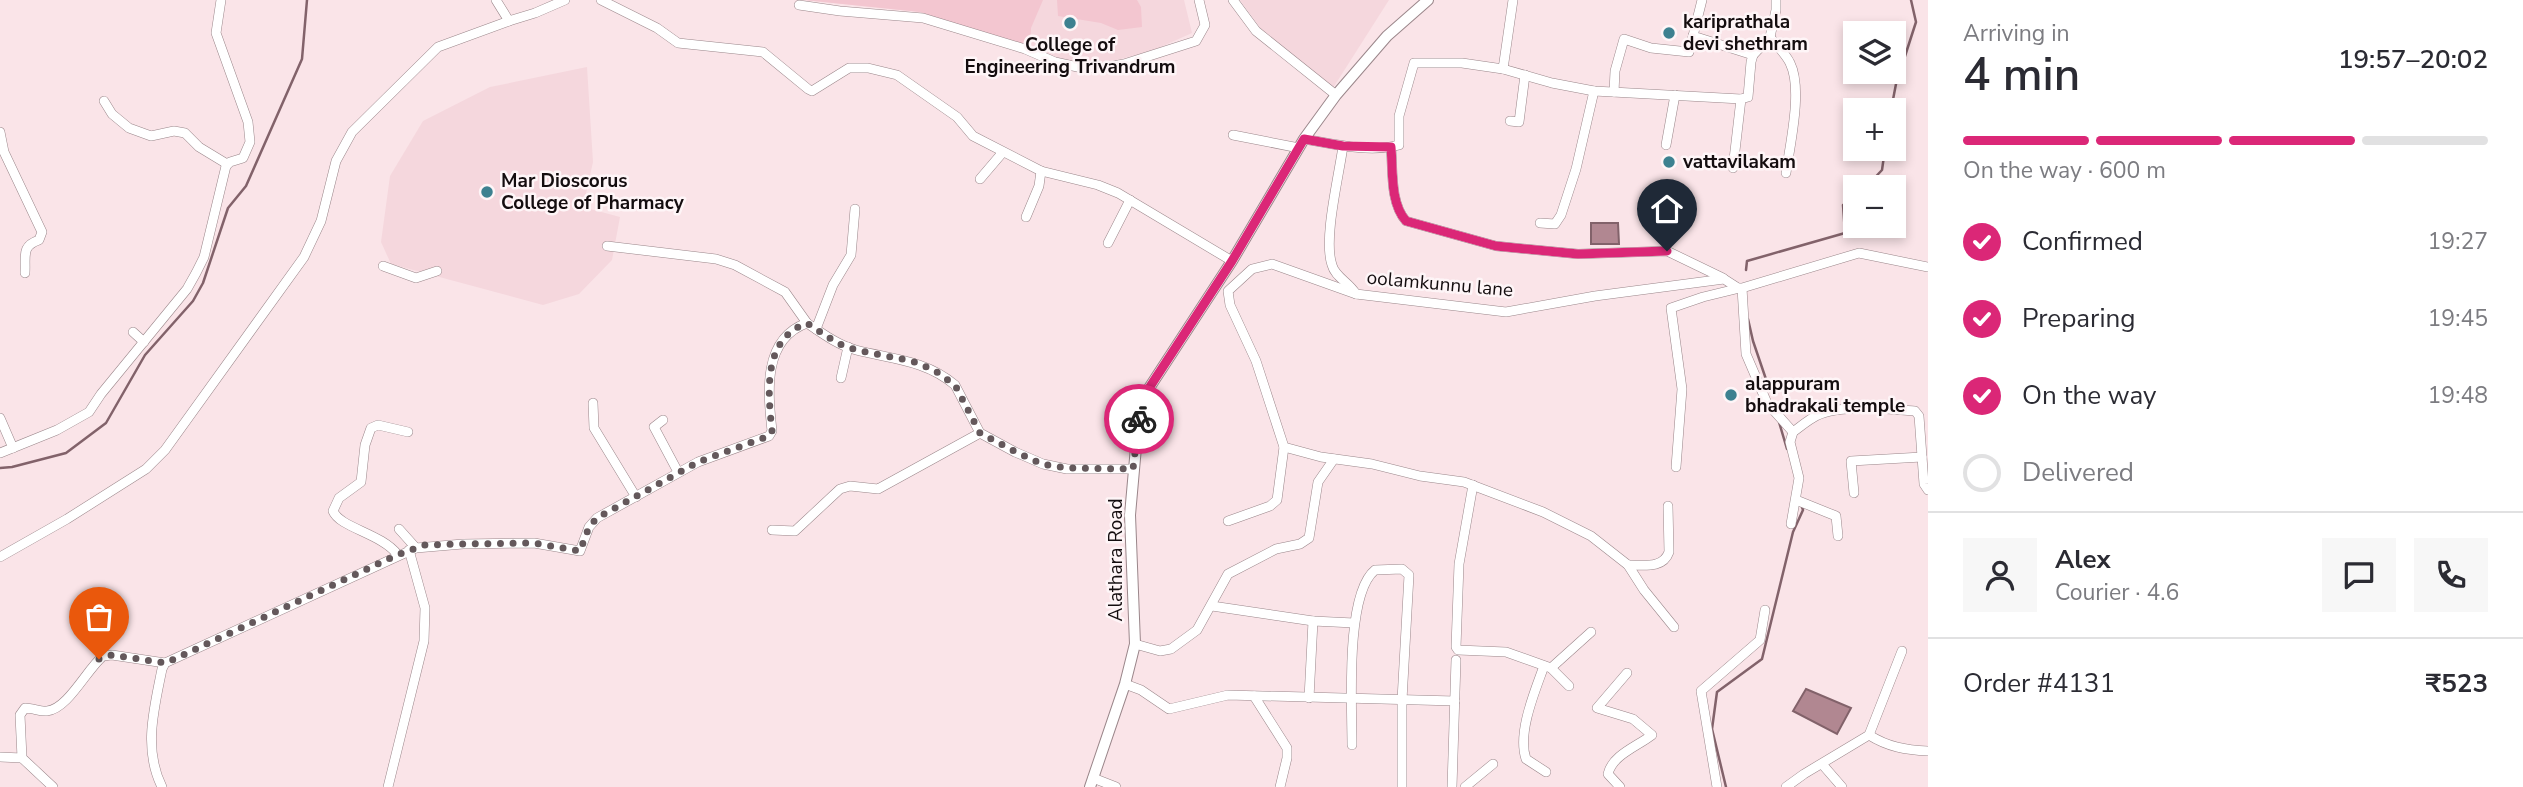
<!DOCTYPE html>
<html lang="en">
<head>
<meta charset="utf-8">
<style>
	body { margin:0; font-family:"Nunito Sans",sans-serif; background:#f7f7f7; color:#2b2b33; height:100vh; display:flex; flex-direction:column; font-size:26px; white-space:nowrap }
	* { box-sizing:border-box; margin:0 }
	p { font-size:23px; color:#7c7c81 }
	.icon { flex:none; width:38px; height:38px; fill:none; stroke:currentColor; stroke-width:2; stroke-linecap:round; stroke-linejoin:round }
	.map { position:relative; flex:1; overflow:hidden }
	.drawer { display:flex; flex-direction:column; background:#fff; width:595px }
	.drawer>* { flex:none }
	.buttons { position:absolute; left:1843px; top:21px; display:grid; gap:14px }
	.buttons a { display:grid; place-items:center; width:63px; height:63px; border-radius:0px; background:#fff; box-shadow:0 4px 10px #0003; font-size:35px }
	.pin { position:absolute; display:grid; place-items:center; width:60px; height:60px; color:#fff; margin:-72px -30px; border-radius:50% 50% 50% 0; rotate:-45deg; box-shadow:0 0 7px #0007 }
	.pin .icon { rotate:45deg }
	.courier { position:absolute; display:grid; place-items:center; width:70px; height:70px; margin:-35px; border:5px solid #db2777; border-radius:50%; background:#fff; color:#222; box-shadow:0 2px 9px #0007 }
	.headline em { font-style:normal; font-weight:600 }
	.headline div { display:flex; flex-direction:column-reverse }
	.headline { display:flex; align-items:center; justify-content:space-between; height:119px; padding:0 35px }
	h1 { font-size:46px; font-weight:600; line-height:52px }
	.bar { display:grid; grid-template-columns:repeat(4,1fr); gap:10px 7px; align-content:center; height:84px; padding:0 35px }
	.bar i { height:9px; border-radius:5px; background:#e1e1e2 }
	.bar .current { background:#db2777 }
	.bar p { grid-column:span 4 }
	.line { display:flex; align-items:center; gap:18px; padding:0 35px; border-top:2px solid #e1e1e2 }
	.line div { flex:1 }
	.round { display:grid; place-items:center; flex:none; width:74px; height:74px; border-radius:0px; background:#f7f7f7 }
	ol { padding:0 35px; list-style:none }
	li { display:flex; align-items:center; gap:21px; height:77px }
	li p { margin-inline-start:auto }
	li .icon { padding:7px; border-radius:50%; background:#db2777; color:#fff; stroke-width:4 }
	li:last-child { color:#7c7c81 }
	li i { width:38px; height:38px; border:4px solid #e1e1e2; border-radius:50% }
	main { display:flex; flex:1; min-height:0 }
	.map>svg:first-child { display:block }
	.built { fill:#f5d7dd }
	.green { fill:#f3c6d0 }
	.water { fill:#b18791; stroke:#82626a; stroke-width:2 }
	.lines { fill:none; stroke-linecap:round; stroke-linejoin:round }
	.stream { stroke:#82626a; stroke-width:2.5 }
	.minor-casing { stroke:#9a868a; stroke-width:10 }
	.tertiary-casing { stroke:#9a868a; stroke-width:12 }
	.minor { stroke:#fff; stroke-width:9 }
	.tertiary { stroke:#fff; stroke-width:10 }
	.done { stroke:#64585b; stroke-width:7; stroke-dasharray:0 12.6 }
	.route { stroke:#db2777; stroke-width:9 }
	.poi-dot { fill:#3d8190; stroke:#fef5f7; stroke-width:2.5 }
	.labels { text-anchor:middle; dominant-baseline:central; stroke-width:5; stroke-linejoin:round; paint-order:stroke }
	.poi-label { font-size:19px; font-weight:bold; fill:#140d0f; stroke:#fef5f7; text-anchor:start }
	.street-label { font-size:19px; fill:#140d0f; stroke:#fef5f7 }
</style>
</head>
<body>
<main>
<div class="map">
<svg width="1928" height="787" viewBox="0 0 1928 787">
	<rect width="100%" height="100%" fill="#fae4e8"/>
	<!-- built -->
	<g class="built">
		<polygon points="804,0 1184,0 1192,33 1154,50 1102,64 1068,61 920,12"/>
		<polygon points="1240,0 1389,0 1333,88 1264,33"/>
		<polygon points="587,67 593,162 583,207 620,217 612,260 579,294 543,305 391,264 381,242 390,176 423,121 490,87"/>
	</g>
	<!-- green -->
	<g class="green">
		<polygon points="804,0 1043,0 1031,28 1030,48 920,12"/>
		<polygon points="1057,0 1137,0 1141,7 1142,27 1118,30 1101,23 1058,16"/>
	</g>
	<!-- water -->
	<g class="water">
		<polygon points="1591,223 1618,223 1619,244 1591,244"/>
		<polygon points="1806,689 1851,708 1837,734 1793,711"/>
	</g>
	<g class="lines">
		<!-- stream -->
		<g class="stream">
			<polyline points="1891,110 1896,84 1916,22 1911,0"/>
			<polyline points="1866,187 1882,170 1885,149"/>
			<polyline points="1746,270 1747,261 1845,233 1843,205 1855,197"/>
			<polyline points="1748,319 1753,341 1770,391"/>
			<polyline points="1779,422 1787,449"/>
			<polyline points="0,468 12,467 66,453 106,423 145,355 193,301 203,283 228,208 246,186 302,59 307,0"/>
			<polyline points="1726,787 1712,729 1717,692 1762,659 1793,532 1803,510 1802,507"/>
		</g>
		<!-- minor casing -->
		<g class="minor-casing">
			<g id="minor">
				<polyline points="496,0 509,21 535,13 565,0"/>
				<polyline points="601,0 657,28 678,43 763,52 808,89 812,91 849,68 868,68 897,75 957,117 973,136 1041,171 1098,185 1118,193 1232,261"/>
				<polyline points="1233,0 1256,31 1336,95"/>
				<polyline points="1702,0 1693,36 1753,55"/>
				<polyline points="799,5 840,11 923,18 1025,49 1055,62 1082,68 1102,68 1124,64 1196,41 1205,25 1199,0"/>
				<path d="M 1770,37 C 1776,45 1786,54 1790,63 C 1803,89 1790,144 1786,173"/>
				<polyline points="1503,69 1552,83 1594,91 1741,99 1733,168"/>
				<polyline points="1614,92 1615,71 1624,39 1651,48 1689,52 1693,36"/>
				<polyline points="1741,99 1748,97 1751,62 1753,55 1770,37 1776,10 1776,0"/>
				<polyline points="104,101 112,114 129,128 151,136 174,131 185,133 199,147 227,164"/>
				<polyline points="1510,121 1519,122 1525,75"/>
				<path d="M 0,132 L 4,152 L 42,232 L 39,240 C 21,246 26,256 25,273"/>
				<polyline points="1233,135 1299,148"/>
				<path d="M 1304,139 C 1333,144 1370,153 1399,145 L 1399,116 L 1414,63 L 1462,63 L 1503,69 L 1513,0"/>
				<polyline points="1666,145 1675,95"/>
				<path d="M 1343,146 C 1339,176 1323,239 1332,265 C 1335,277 1349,282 1356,294"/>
				<path d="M 1391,147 C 1393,171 1390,203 1406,221 L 1496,246 L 1578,254 L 1667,251 L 1723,278"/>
				<polyline points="980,179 1003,152"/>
				<polyline points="1026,217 1039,186 1041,171"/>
				<polyline points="1540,223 1555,224 1561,215 1576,169 1594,91"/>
				<polyline points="1108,243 1130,200"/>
				<polyline points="607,246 716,259 735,265 785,292 807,323"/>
				<polyline points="383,266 416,278 437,271"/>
				<path d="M 1928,267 L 1859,253 L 1742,288 L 1746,354 L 1767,403 L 1793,432 C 1800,427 1808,420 1816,416 C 1840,404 1888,409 1915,411 L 1919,416 L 1924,484 L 1928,490"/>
				<polyline points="816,329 833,285 851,255 855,209"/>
				<polyline points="133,332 144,342"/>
				<polyline points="841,378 848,347"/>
				<polyline points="593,403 594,428 636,497"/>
				<polyline points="0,418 13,448"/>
				<polyline points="663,420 654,427 678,472"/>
				<polyline points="0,453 57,430 89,412 101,394 187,289 196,273 204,257 226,166 230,162 243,158 250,142 248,122 216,33 221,0"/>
				<polyline points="1676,467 1682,389 1671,308 1703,297 1740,288"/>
				<polyline points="1473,485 1459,564 1456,647 1458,650 1506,652 1551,668 1569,686"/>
				<polyline points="1854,493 1851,461 1922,457"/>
				<polyline points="1796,500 1836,516 1838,536"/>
				<polyline points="1228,521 1270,506 1277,500 1284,447"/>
				<polyline points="1791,524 1799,478 1790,442 1793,432"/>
				<polyline points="399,529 416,548"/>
				<polyline points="772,530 795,531 840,489 850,486 878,489 980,433"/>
				<path d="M 398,555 C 381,533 340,528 333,511 L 339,498 L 361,482 L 365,445 L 371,428 L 378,425 L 408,432"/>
				<polyline points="0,557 67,519 146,469 165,450 304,257 321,221 336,161 352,132 438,47 509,21"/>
				<path d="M 1628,565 C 1644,565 1663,569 1669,552 L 1668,506"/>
				<polyline points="1212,606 1313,621"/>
				<polyline points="1674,627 1644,590 1628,565 1591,536 1543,512 1464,482 1420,476 1372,464 1321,457 1284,447 1256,361 1230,305 1228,291 1252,269 1272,264 1356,294 1506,312 1595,296 1724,279 1738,288"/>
				<polyline points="1135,644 1160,651 1171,649 1197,630 1228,574 1276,549 1300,544 1309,538 1318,482 1334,459"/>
				<path d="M 1544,666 C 1535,691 1517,733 1526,759 L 1546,772"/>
				<polyline points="1551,668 1591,632"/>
				<polyline points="1125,684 1141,690 1169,709 1228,695 1455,701"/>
				<polyline points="1254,696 1287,748 1287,758 1280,787"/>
				<polyline points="1309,698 1313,621 1354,623"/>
				<polyline points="1869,735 1902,651"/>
				<path d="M 1352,745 C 1352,707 1345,594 1375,570 L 1402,569 L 1409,575 L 1402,700 L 1402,787"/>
				<polyline points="0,757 22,758"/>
				<polyline points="1822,764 1842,787"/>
				<polyline points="1093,778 1116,787"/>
				<path d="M 53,787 L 22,758 L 20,715 L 25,708 C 33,708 40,712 47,711 C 68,709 87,669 103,656 L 112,655 L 165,663"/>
				<path d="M 162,787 C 143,749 154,709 162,669 L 165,663 L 416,548 L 463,544 L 534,543 L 580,551 L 589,527 L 597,518 L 698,462 L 769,436 L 772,431 C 768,393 762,339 807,323 C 823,334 838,345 856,350 C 891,359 926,360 955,385 L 980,433 L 1015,452 L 1043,464 L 1067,469 L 1133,469"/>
				<polyline points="388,787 424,641 425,608 409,550"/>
				<polyline points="1452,787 1456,660"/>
				<polyline points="1465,787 1493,764"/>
				<path d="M 1620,787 L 1608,774 C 1612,755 1638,746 1652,735 L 1633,719 L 1597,708 L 1627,673"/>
				<polyline points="1717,787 1701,691 1760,640 1765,610"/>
				<path d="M 1786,787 L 1804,774 L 1869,735 C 1888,747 1906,750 1928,751"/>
			</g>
		</g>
		<!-- tertiary casing -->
		<g class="tertiary-casing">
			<polyline id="tertiary" points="1090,787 1125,684 1135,644 1130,515 1140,402 1232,261 1304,139 1336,95 1387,36 1428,0"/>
		</g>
		<!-- minor -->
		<use href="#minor" class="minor"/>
		<!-- tertiary -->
		<use href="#tertiary" class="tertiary"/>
	</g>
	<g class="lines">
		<!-- done -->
		<path class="done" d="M 99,659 L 112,655 L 166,663 L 397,555 L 425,545 L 463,544 L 534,543 L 580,551 L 589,527 L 597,518 L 698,462 L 769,436 L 772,431 C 768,393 762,339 807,323 L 837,343 L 856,350 L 912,361 L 934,370 L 955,385 L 980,433 L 1016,452 L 1042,464 L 1067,468 L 1133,469 L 1139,419"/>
		<!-- route -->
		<path class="route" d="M 1139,419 L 1140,402 L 1232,261 L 1304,139 L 1343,146 L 1391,147 C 1393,171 1390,203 1406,221 L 1496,246 L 1578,254 L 1667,251"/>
	</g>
	<!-- markers -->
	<g class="poi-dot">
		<circle cx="1070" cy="23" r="7"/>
		<circle cx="1669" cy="33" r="7"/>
		<circle cx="1669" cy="162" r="7"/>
		<circle cx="487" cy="192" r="7"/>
		<circle cx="1731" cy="395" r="7"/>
	</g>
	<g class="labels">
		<!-- poi labels -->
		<g class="poi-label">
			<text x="1683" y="22">kariprathala<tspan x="1683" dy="22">devi shethram</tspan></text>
			<text x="1070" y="45" text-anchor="middle">College of<tspan x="1070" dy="22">Engineering Trivandrum</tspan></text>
			<text x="1683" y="162">vattavilakam</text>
			<text x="501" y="181">Mar Dioscorus<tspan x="501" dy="22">College of Pharmacy</tspan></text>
			<text x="1745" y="384">alappuram<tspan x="1745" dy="22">bhadrakali temple</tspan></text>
		</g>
		<!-- street labels -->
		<g class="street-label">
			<text transform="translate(1440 284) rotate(5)">oolamkunnu lane</text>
			<text transform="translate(1116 560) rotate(-90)">Alathara Road</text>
		</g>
	</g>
</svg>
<div class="buttons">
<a><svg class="icon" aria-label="layers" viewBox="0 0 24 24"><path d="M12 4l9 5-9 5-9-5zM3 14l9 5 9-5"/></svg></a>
<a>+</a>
<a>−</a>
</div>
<div class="pin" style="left:99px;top:659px;background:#ea580c"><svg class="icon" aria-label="bag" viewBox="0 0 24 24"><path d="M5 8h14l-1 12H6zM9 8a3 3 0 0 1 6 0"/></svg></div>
<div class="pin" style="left:1667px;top:251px;background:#1f2937"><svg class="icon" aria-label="home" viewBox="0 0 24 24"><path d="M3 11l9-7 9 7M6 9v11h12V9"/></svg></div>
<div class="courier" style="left:1139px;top:419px"><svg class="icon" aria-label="bike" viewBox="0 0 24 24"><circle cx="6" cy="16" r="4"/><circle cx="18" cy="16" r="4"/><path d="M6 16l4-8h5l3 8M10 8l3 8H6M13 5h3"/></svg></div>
</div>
<section class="drawer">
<div class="headline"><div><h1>4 min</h1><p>Arriving in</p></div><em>19:57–20:02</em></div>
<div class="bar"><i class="current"></i><i class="current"></i><i class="current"></i><i></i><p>On the way · 600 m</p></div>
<ol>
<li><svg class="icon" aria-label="check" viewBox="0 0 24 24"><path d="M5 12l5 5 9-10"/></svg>Confirmed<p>19:27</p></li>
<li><svg class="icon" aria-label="check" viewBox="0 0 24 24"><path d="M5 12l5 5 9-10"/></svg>Preparing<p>19:45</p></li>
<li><svg class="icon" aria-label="check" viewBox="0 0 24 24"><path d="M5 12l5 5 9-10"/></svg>On the way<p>19:48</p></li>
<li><i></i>Delivered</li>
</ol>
<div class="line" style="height:126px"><a class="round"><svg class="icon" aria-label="person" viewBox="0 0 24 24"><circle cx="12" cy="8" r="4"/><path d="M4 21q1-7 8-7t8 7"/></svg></a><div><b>Alex</b><p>Courier · 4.6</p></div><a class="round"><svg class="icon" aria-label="chat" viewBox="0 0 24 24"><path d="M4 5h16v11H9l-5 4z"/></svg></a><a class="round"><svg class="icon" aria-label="phone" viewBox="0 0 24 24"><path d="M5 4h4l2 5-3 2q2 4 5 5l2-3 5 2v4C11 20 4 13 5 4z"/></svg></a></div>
<div class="line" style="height:91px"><div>Order #4131</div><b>₹523</b></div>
</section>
</main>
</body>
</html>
